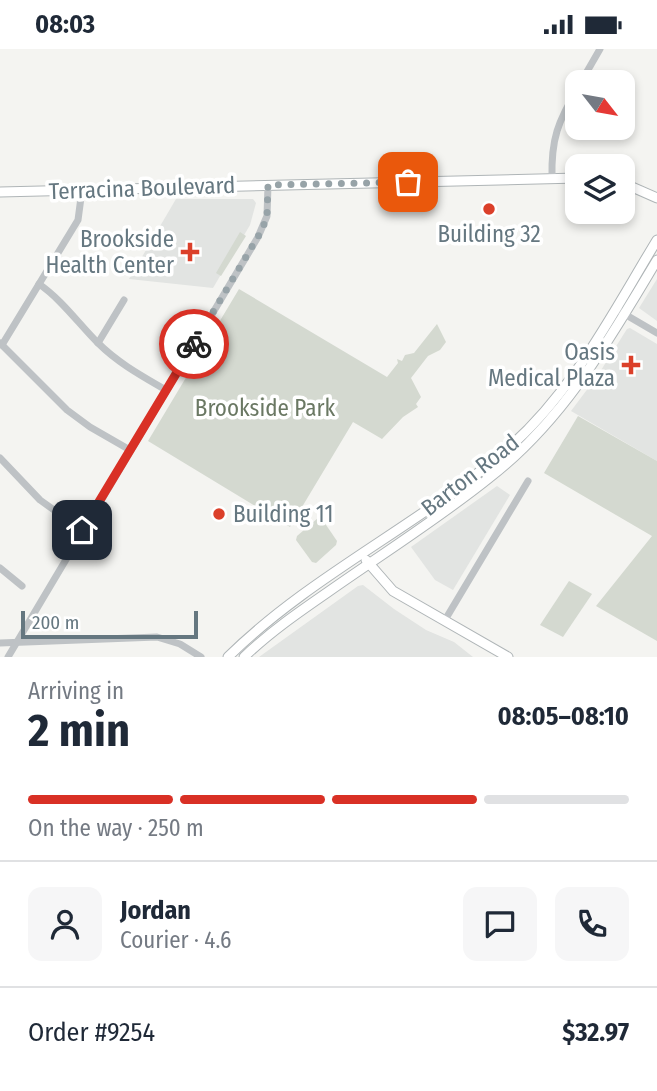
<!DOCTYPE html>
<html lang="en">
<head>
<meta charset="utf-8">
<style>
	body { margin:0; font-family:"Fira Sans Condensed",sans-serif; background:#f6f6f7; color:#1f2937; height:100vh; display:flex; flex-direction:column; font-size:26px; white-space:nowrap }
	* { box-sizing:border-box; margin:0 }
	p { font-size:23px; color:#747a83 }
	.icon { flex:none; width:38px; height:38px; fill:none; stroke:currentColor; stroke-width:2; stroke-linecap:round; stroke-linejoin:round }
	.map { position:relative; height:608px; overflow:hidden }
	.side { display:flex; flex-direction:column; background:#fff; flex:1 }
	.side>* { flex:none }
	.needle { width:46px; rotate:121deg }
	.buttons { position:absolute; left:565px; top:21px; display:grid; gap:14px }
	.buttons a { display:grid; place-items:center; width:70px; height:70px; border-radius:14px; background:#fff; box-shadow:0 4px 10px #0003; font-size:35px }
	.scale { position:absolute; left:21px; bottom:18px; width:177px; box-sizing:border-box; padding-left:7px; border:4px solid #657780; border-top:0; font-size:19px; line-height:24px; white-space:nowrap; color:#657780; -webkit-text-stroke:5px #fff; paint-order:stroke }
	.pin { position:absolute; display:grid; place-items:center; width:60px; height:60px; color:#fff; margin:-30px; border-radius:14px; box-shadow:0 4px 10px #0006 }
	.courier { position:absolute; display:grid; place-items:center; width:70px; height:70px; margin:-35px; border:5px solid #d93025; border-radius:50%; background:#fff; color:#222; box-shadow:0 2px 9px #0007 }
	.headline em { font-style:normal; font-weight:700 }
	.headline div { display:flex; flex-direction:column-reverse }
	.headline { display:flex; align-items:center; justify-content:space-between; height:119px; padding:0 28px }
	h1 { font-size:46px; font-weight:700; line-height:52px }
	.bar { display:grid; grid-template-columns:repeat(4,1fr); gap:10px 7px; align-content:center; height:84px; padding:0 28px }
	.bar i { height:9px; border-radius:5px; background:#e0e1e3 }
	.bar .current { background:#d93025 }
	.bar p { grid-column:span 4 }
	.line { display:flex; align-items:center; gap:18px; padding:0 28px; border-top:2px solid #e0e1e3 }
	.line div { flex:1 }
	.round { display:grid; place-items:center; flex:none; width:74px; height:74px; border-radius:14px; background:#f6f6f7 }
	.status { display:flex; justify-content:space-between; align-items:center; height:49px; padding:0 35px; background:#fff; direction:ltr }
	.status svg { height:19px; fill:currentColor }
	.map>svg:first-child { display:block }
	.built { fill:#e2e4e2 }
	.green { fill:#d4d9d0 }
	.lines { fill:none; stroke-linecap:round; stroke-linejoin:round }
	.major-casing { stroke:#afb5b7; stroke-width:11 }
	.minor { stroke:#bec2c5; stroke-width:7 }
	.major { stroke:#fff; stroke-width:9 }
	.done { stroke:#97a3a8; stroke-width:7; stroke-dasharray:0 12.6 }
	.route { stroke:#d93025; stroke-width:9 }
	.poi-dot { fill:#db402a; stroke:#fff; stroke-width:2.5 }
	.labels { text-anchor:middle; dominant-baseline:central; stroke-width:7; stroke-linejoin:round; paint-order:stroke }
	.street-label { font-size:23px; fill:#657780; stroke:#fff }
	.poi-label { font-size:23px; fill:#657780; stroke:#fff; text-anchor:end }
	.park-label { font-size:23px; fill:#6a7863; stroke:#fff }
</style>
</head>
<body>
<div class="status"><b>08:03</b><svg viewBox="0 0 49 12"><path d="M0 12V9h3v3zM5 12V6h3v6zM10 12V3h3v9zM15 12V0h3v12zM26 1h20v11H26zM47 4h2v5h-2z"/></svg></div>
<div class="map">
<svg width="657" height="608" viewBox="0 0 657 608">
	<rect width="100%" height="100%" fill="#f4f4f1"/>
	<!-- built -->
	<g class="built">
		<polygon points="176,150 253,150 256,154 250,176 213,239 129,230"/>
		<polygon points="657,230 657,272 639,259"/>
		<polygon points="630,279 657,295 657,412 571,362 598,326 627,280"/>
		<polygon points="497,437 510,446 453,541 435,531 411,498"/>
		<polygon points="363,536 394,560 426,581 454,593 473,608 259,608 358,537"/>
	</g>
	<!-- green -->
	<g class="green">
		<polygon points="240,183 246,187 221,227 216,224"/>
		<polygon points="239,240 387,328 398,314 397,310 402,312 405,306 414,304 437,275 446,293 440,301 428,307 411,329 421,348 416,355 418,358 403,368 382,390 353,373 290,478 148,392"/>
		<polygon points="578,367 657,412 657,592 596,557 652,487 544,424"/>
		<polygon points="318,469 322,470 337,492 336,496 316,514 312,513 296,491 297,487"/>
		<polygon points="569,532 592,545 563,588 540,576"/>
	</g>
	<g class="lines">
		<!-- major casing -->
		<g class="major-casing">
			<g id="major">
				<polyline points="623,134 657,149"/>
				<polyline points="0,143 578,129"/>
				<polyline points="366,511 393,542 508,608"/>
				<path d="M 228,608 C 310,527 418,477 505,402 C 572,345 612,265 657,191"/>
				<path d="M 244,608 C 270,583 299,563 328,543 C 382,505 438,470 489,429 C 564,371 609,291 657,211"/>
			</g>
		</g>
		<!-- minor -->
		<g class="minor">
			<polyline points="581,33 600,0"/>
			<path d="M 552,129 C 551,90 558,72 578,39"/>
			<path d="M 39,235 C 62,251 78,274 98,294 C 118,314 142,327 166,341"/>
			<polyline points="621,263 657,284"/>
			<polyline points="0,294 67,361 90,378 130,401"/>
			<polyline points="98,294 124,251"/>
			<polyline points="2,296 78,171 82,141"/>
			<polyline points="0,409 40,451 82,481"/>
			<polyline points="0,519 22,537"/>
			<polyline points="445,571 528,432"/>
			<polyline points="0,594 157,588 180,595 201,608"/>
			<polyline points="8,608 258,188 267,167 268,136"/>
		</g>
		<!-- major -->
		<use href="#major" class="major"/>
	</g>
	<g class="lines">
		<!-- done -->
		<polyline class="done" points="194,295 262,181 267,167 268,136 408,133"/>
		<!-- route -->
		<polyline class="route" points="82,481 194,295"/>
	</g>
	<!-- markers -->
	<g class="poi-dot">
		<circle cx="489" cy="160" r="7"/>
		<path d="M186.5 192.5h7v7h7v7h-7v7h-7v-7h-7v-7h7z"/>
		<path d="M627.5 305.5h7v7h7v7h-7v7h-7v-7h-7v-7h7z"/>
		<circle cx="219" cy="465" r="7"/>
	</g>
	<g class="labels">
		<!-- street labels -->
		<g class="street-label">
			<text transform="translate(142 139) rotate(-2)">Terracina Boulevard</text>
			<text transform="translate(470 426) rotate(-38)">Barton Road</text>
		</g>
		<!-- poi labels -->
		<g class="poi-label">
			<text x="489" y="185" text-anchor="middle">Building 32</text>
			<text x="174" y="190">Brookside<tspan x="174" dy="26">Health Center</tspan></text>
			<text x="615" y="303">Oasis<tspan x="615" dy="26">Medical Plaza</tspan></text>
			<text x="233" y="465" text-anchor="start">Building 11</text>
		</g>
		<!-- park labels -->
		<g class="park-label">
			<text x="265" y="359">Brookside Park</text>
		</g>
	</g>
</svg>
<div class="buttons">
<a><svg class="needle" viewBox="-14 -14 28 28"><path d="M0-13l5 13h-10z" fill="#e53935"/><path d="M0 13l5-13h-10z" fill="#747a83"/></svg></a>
<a><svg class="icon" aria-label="layers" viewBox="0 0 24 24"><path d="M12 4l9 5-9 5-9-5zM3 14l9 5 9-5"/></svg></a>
</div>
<div class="scale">200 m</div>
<div class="pin" style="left:408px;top:133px;background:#ea580c"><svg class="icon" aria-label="bag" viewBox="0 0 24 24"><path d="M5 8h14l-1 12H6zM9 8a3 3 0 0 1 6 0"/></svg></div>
<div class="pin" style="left:82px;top:481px;background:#1f2937"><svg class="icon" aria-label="home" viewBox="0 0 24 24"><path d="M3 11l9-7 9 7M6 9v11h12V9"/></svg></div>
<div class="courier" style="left:194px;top:295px"><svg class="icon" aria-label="bike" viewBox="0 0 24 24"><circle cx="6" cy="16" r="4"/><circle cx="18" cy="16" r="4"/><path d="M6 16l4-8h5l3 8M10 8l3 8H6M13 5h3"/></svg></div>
</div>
<section class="side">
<div class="headline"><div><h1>2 min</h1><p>Arriving in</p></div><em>08:05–08:10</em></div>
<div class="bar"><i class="current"></i><i class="current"></i><i class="current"></i><i></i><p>On the way · 250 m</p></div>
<div class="line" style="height:126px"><a class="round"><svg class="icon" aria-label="person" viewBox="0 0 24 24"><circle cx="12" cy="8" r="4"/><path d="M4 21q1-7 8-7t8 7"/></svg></a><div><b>Jordan</b><p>Courier · 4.6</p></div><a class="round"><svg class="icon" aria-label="chat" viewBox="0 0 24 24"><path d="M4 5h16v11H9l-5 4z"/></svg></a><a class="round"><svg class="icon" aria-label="phone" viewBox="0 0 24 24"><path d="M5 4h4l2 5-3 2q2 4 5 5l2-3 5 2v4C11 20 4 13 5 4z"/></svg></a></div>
<div class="line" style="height:91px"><div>Order #9254</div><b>$32.97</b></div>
</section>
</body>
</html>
